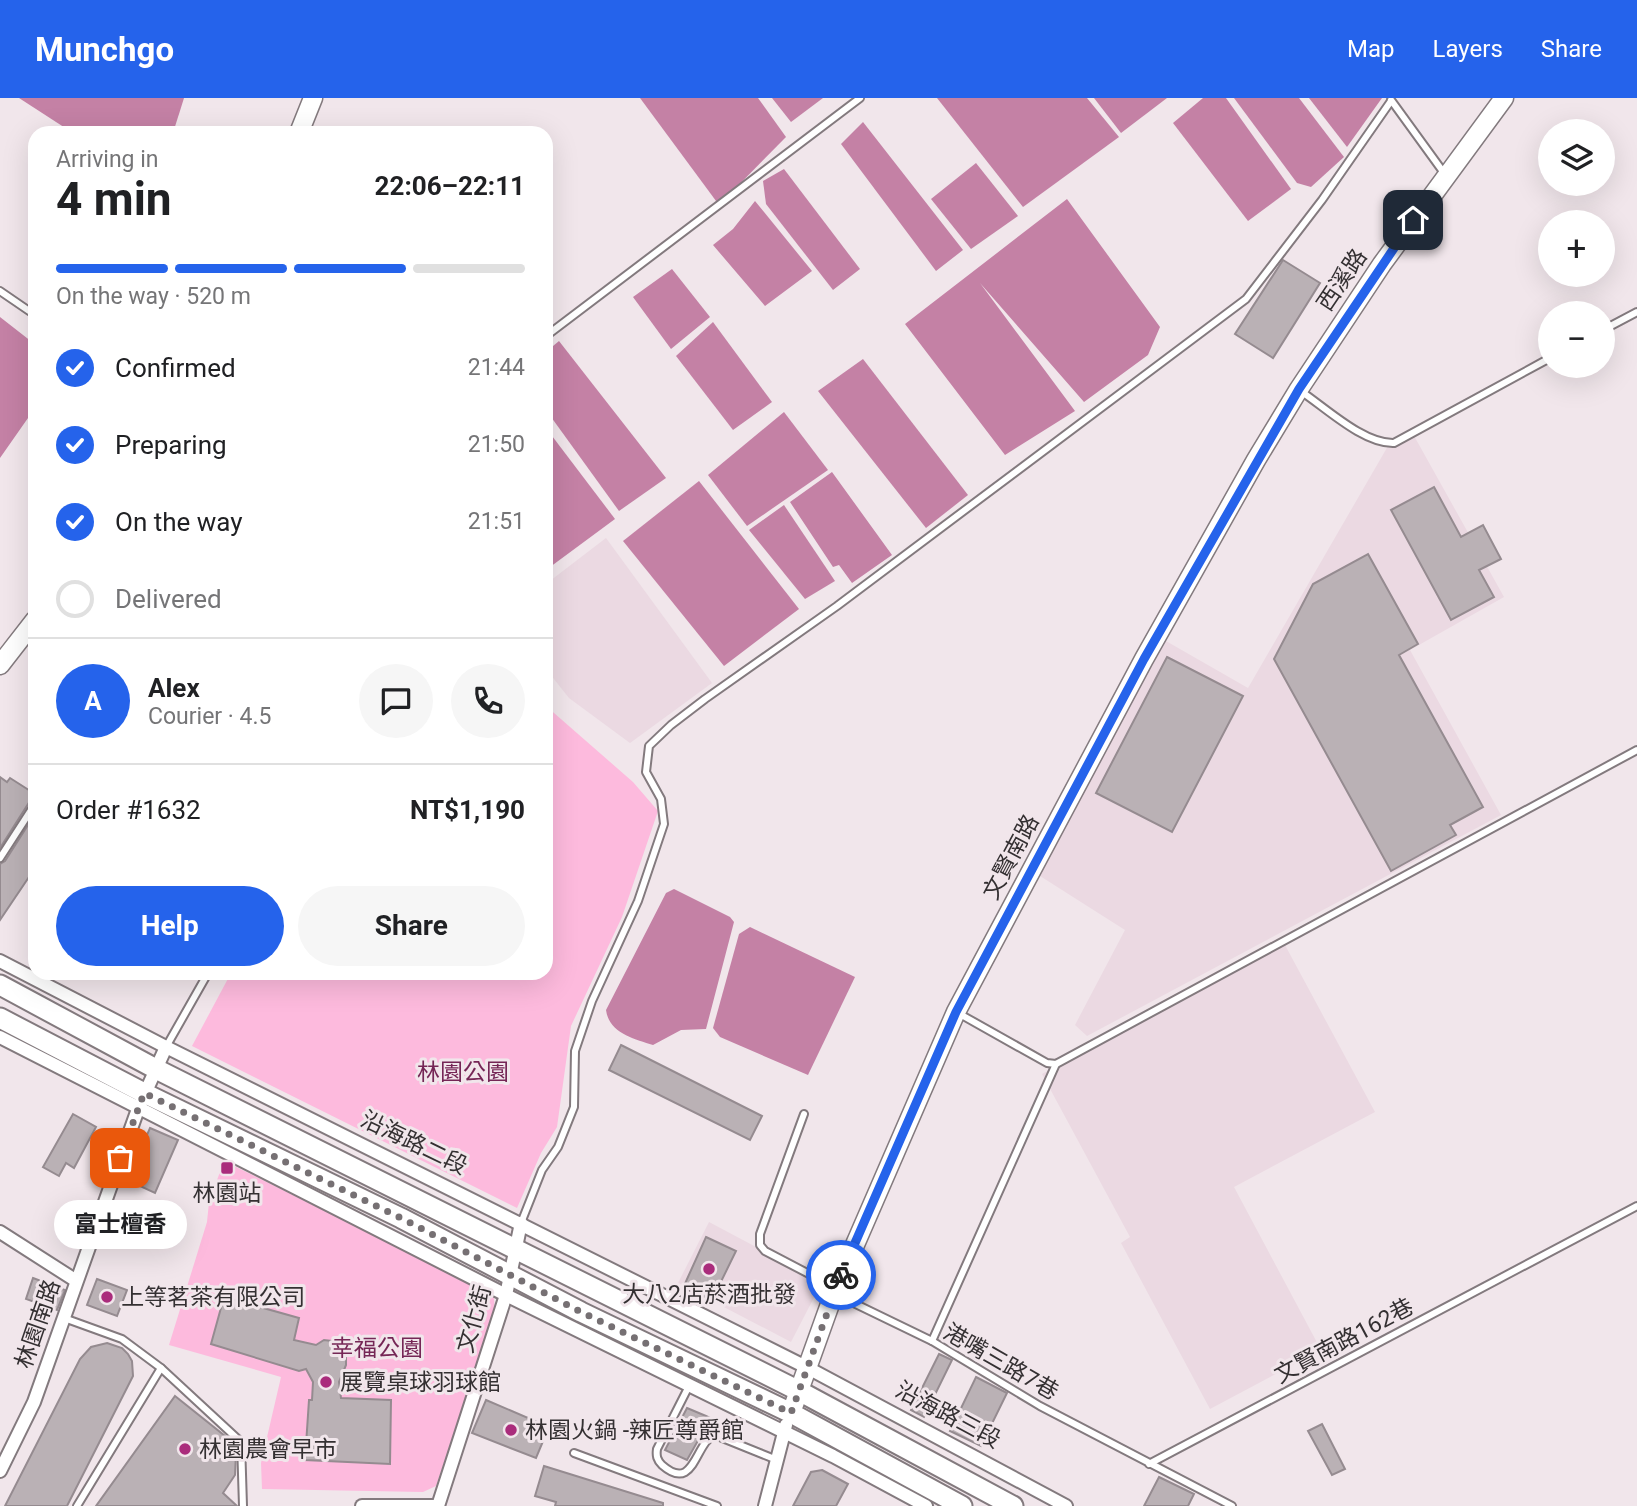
<!DOCTYPE html>
<html lang="en">
<head>
<meta charset="utf-8">
<style>
	body { margin:0; font-family:Roboto,"Noto Sans TC",sans-serif; background:#f6f6f6; color:#202124; height:100vh; display:flex; flex-direction:column; font-size:26px; white-space:nowrap }
	* { box-sizing:border-box; margin:0 }
	p { font-size:23px; color:#757577 }
	.icon { flex:none; width:38px; height:38px; fill:none; stroke:currentColor; stroke-width:2; stroke-linecap:round; stroke-linejoin:round }
	.map { position:relative; flex:1; overflow:hidden }
	.sheet { position:absolute; left:28px; top:28px; width:525px; height:854px; display:flex; flex-direction:column; background:#fff; border-radius:21px; box-shadow:0 7px 28px #0002 }
	.sheet>* { flex:none }
	.fabs { position:absolute; left:1538px; top:21px; display:grid; gap:14px }
	.fabs a { display:grid; place-items:center; width:77px; height:77px; border-radius:50%; background:#fff; box-shadow:0 7px 28px #0002; font-size:35px }
	.pin { position:absolute; display:grid; place-items:center; width:60px; height:60px; color:#fff; margin:-30px; border-radius:14px; box-shadow:0 4px 10px #0006 }
	.courier { position:absolute; display:grid; place-items:center; width:70px; height:70px; margin:-35px; border:5px solid #2563eb; border-radius:50%; background:#fff; color:#222; box-shadow:0 2px 9px #0007 }
	.bubble { position:absolute; height:49px; border-radius:24px; background:#fff; box-shadow:0 7px 28px #0002; font-size:23px; font-weight:700; line-height:49px; text-align:center }
	.headline em { font-style:normal; font-weight:700 }
	.headline div { display:flex; flex-direction:column-reverse }
	.headline { display:flex; align-items:center; justify-content:space-between; height:119px; padding:0 28px }
	h1 { font-size:46px; font-weight:700; line-height:52px }
	.bar { display:grid; grid-template-columns:repeat(4,1fr); gap:10px 7px; align-content:center; height:84px; padding:0 28px }
	.bar i { height:9px; border-radius:5px; background:#e0e0e0 }
	.bar .active { background:#2563eb }
	.bar p { grid-column:span 4 }
	.line { display:flex; align-items:center; gap:18px; padding:0 28px; border-top:2px solid #e0e0e0 }
	.line div { flex:1 }
	.round { display:grid; place-items:center; flex:none; width:74px; height:74px; border-radius:37px; background:#f6f6f6 }
	ol { padding:0 28px; list-style:none }
	li { display:flex; align-items:center; gap:21px; height:77px }
	li p { margin-inline-start:auto }
	li .icon { padding:7px; border-radius:50%; background:#2563eb; color:#fff; stroke-width:4 }
	li:last-child { color:#757577 }
	li i { width:38px; height:38px; border:4px solid #e0e0e0; border-radius:50% }
	.cta { display:flex; gap:14px; margin-top:auto; padding:14px 28px }
	.cta a { flex:1; height:80px; border-radius:42px; background:#2563eb; color:#fff; font-size:28px; font-weight:700; line-height:80px; text-align:center }
	.cta a+a { background:#f6f6f6; color:#202124 }
	header { display:flex; align-items:center; gap:42px; box-sizing:border-box; height:98px; padding:0 35px; background:#2563eb; color:#fff }
	header strong { font-size:33px }
	nav { display:flex; gap:38px; margin-inline-start:auto; font-size:24px }
	.map>svg:first-child { display:block }
	.built { fill:#ebd9e2 }
	.green { fill:#fdbadd }
	.water { fill:#c481a5 }
	.building { fill:#bab1b5; stroke:#958b90; stroke-width:2 }
	.lines { fill:none; stroke-linecap:round; stroke-linejoin:round }
	.lane-casing { stroke:#837a7e; stroke-width:10 }
	.street-casing { stroke:#837a7e; stroke-width:16 }
	.secondary-casing { stroke:#837a7e; stroke-width:21 }
	.primary-casing { stroke:#837a7e; stroke-width:23 }
	.lane { stroke:#fff; stroke-width:6 }
	.street { stroke:#fff; stroke-width:12 }
	.secondary { stroke:#fff; stroke-width:18 }
	.primary { stroke:#fff; stroke-width:19 }
	.done { stroke:#767073; stroke-width:7; stroke-dasharray:0 12.6 }
	.route { stroke:#2563eb; stroke-width:9 }
	.poi-dot { fill:#aa2c7c; stroke:#f1e6eb; stroke-width:2.5 }
	.labels { text-anchor:middle; dominant-baseline:central; stroke-width:6; stroke-linejoin:round; paint-order:stroke }
	.street-label { font-size:23px; fill:#343032; stroke:#f1e6eb }
	.park-label { font-size:23px; fill:#752656; stroke:#f1e6eb }
	.poi-label { font-size:23px; fill:#343032; stroke:#f1e6eb; text-anchor:start }
</style>
</head>
<body>
<header>
<strong>Munchgo</strong>
<nav><a>Map</a><a>Layers</a><a>Share</a></nav>
</header>
<div class="map">
<svg width="1637" height="1408" viewBox="0 0 1637 1408">
	<rect width="100%" height="100%" fill="#f1e6eb"/>
	<!-- built -->
	<g class="built">
		<polygon points="1413,336 1504,499 1410,552 1501,717 1087,938 1075,927 1125,832 1029,771 1159,539 1248,590 1388,348"/>
		<polygon points="606,440 712,585 630,645 569,600 546,571 546,486"/>
		<polygon points="1285,847 1375,1014 1234,1089 1321,1252 1210,1311 1121,1145 1130,1139 1042,976"/>
		<polygon points="709,1124 822,1184 791,1244 678,1185"/>
	</g>
	<!-- green -->
	<g class="green">
		<polygon points="546,608 633,684 658,713 622,819 571,928 557,1029 541,1055 517,1110 192,948 231,875 546,875"/>
		<polygon points="224,1063 488,1193 494,1200 495,1215 436,1388 423,1394 262,1391 261,1365 281,1279 169,1247 207,1124 209,1104"/>
	</g>
	<!-- water -->
	<g class="water">
		<polygon points="19,0 184,0 173,35 73,35"/>
		<polygon points="640,0 758,0 786,39 719,107"/>
		<polygon points="772,0 823,0 791,24"/>
		<polygon points="937,0 1087,0 1119,39 1023,109"/>
		<polygon points="1094,0 1167,0 1121,35"/>
		<polygon points="1203,0 1226,0 1291,91 1248,123 1173,25"/>
		<polygon points="1234,0 1299,0 1344,59 1311,89 1297,85"/>
		<polygon points="1309,0 1382,0 1347,49"/>
		<polygon points="863,24 963,152 936,173 841,46"/>
		<polygon points="976,65 1018,118 971,151 931,101"/>
		<polygon points="784,71 860,171 833,192 766,106 763,83"/>
		<polygon points="1067,101 1160,229 1148,257 1084,304 980,185 1075,313 1005,357 905,226"/>
		<polygon points="755,103 812,173 765,208 713,147 733,131"/>
		<polygon points="672,171 710,219 671,251 633,199"/>
		<polygon points="0,219 32,244 35,244 35,310 0,360"/>
		<polygon points="713,224 772,304 733,332 676,258"/>
		<polygon points="559,243 666,380 619,413 546,312 546,254"/>
		<polygon points="863,261 968,397 926,430 818,293"/>
		<polygon points="784,314 828,372 747,428 708,377"/>
		<polygon points="546,330 615,421 546,472"/>
		<polygon points="832,374 892,457 852,485 839,467 833,469 790,404"/>
		<polygon points="699,383 799,511 724,568 623,443"/>
		<polygon points="784,407 835,483 805,501 749,432"/>
		<path d="M 674,791 L 730,819 L 734,824 L 706,931 L 681,932 L 653,947 C 634,941 609,935 606,912 L 666,795 Z"/>
		<polygon points="750,829 855,879 808,977 720,939 713,930 739,836"/>
	</g>
	<!-- building -->
	<g class="building">
		<polygon points="1283,162 1320,185 1273,260 1235,236"/>
		<polygon points="1434,389 1461,439 1483,427 1501,461 1479,472 1494,499 1451,522 1391,412"/>
		<polygon points="1368,456 1418,546 1399,557 1483,709 1450,727 1456,737 1391,773 1274,561 1313,486"/>
		<polygon points="1167,559 1243,598 1172,734 1096,695"/>
		<polygon points="0,679 7,684 10,680 35,696 35,700 30,703 0,750"/>
		<polygon points="35,716 35,770 0,822 0,766 5,763"/>
		<polygon points="621,947 762,1018 750,1042 609,972"/>
		<polygon points="73,1016 96,1029 74,1070 66,1065 59,1078 43,1069"/>
		<polygon points="150,1030 178,1042 155,1095 127,1082"/>
		<polygon points="706,1139 736,1153 712,1202 683,1190"/>
		<polygon points="33,1180 65,1192 57,1212 26,1201"/>
		<polygon points="97,1181 127,1192 117,1218 87,1207"/>
		<polygon points="224,1199 299,1220 294,1242 316,1247 324,1242 332,1243 340,1250 346,1258 346,1267 339,1284 341,1300 391,1302 390,1366 305,1362 309,1302 312,1302 313,1284 306,1271 299,1273 211,1246"/>
		<polygon points="107,1245 122,1250 128,1256 132,1263 133,1278 67,1408 5,1408 80,1261 91,1249"/>
		<polygon points="939,1256 952,1262 924,1319 911,1312"/>
		<polygon points="976,1279 1007,1295 981,1348 950,1333"/>
		<polygon points="175,1298 230,1342 236,1355 235,1377 223,1395 237,1408 96,1408"/>
		<polygon points="486,1302 549,1329 536,1360 472,1335"/>
		<polygon points="687,1310 706,1318 743,1336 740,1341 712,1332 702,1340 700,1339 687,1362 665,1352"/>
		<polygon points="1322,1326 1345,1371 1332,1377 1308,1333"/>
		<polygon points="544,1368 663,1405 663,1408 555,1408 556,1404 535,1398"/>
		<polygon points="822,1372 848,1386 836,1408 793,1408 811,1374"/>
		<polygon points="1159,1379 1194,1396 1188,1408 1144,1408"/>
	</g>
	<g class="lines">
		<!-- lane casing -->
		<g class="lane-casing">
			<g id="lane">
				<polyline points="1391,2 1444,75"/>
				<polyline points="0,193 35,217"/>
				<polyline points="1603,232 1637,214"/>
				<polyline points="546,238 860,0"/>
				<path d="M 1299,292 C 1325,309 1363,346 1394,345 L 1550,260"/>
				<polyline points="0,760 35,706"/>
				<polyline points="958,915 1047,965 1056,966 1637,652"/>
				<polyline points="166,949 208,875"/>
				<polyline points="804,1016 760,1136 760,1147 765,1153 834,1189"/>
				<polyline points="521,1125 542,1072 558,1049 574,1009 575,953 592,903 638,803 664,726 661,701 646,674 649,648 671,627 705,601 837,508 1246,201 1322,102 1391,3"/>
				<polyline points="835,1196 932,1243 1040,1308 1232,1408"/>
				<polyline points="64,1220 122,1241 161,1270 241,1344 243,1408"/>
				<polyline points="932,1243 1056,966"/>
				<path d="M 689,1288 L 657,1351 C 656,1358 657,1362 662,1367 C 695,1396 695,1343 715,1337 L 777,1362"/>
				<polyline points="574,1355 717,1408"/>
				<polyline points="1149,1366 1637,1108"/>
				<polyline points="77,1408 161,1270"/>
			</g>
		</g>
		<!-- street casing -->
		<g class="street-casing">
			<g id="street">
				<polyline points="0,863 166,949 808,1270 1066,1408"/>
				<polyline points="0,939 506,1197 833,1358 926,1408"/>
				<polyline points="0,1134 75,1182"/>
				<polyline points="0,1373 34,1304 138,1011 166,949"/>
				<polyline points="362,1408 436,1408"/>
				<polyline points="438,1408 506,1197 521,1125"/>
				<polyline points="765,1408 786,1327"/>
			</g>
		</g>
		<!-- secondary casing -->
		<g class="secondary-casing">
			<g id="secondary">
				<polyline points="299,35 313,0"/>
				<polyline points="0,567 35,522"/>
				<polyline points="791,1315 834,1195 956,914 1144,561 1256,362 1299,291 1382,166 1504,0"/>
			</g>
		</g>
		<!-- primary casing -->
		<g class="primary-casing">
			<g id="primary">
				<polyline points="0,887 156,971 799,1293 1013,1408"/>
				<polyline points="0,920 144,995 401,1120 581,1214 791,1315 962,1408"/>
			</g>
		</g>
		<!-- lane -->
		<use href="#lane" class="lane"/>
		<!-- street -->
		<use href="#street" class="street"/>
		<!-- secondary -->
		<use href="#secondary" class="secondary"/>
		<!-- primary -->
		<use href="#primary" class="primary"/>
	</g>
	<g class="lines">
		<!-- done -->
		<polyline class="done" points="120,1060 144,995 401,1120 581,1214 791,1315 841,1177"/>
		<!-- route -->
		<polyline class="route" points="841,1177 956,914 1144,561 1299,291 1413,122"/>
	</g>
	<!-- markers -->
	<g class="poi-dot">
		<rect x="220" y="1063" width="14" height="14" rx="3.5"/>
		<circle cx="709" cy="1171" r="7"/>
		<circle cx="107" cy="1199" r="7"/>
		<circle cx="326" cy="1284" r="7"/>
		<circle cx="511" cy="1332" r="7"/>
		<circle cx="185" cy="1351" r="7"/>
	</g>
	<g class="labels">
		<!-- street labels -->
		<g class="street-label">
			<text transform="translate(1342 182) rotate(-56)">西溪路</text>
			<text transform="translate(1011 759) rotate(-62)">文賢南路</text>
			<text transform="translate(414 1045) rotate(26)">沿海路二段</text>
			<text transform="translate(474 1221) rotate(-74)">文化街</text>
			<text transform="translate(38 1226) rotate(-71)">林園南路</text>
			<text transform="translate(1344 1243) rotate(-28)">文賢南路162巷</text>
			<text transform="translate(1001 1264) rotate(30)">港嘴三路7巷</text>
			<text transform="translate(948 1317) rotate(28)">沿海路三段</text>
		</g>
		<!-- park labels -->
		<g class="park-label">
			<text x="463" y="974">林園公園</text>
			<text x="377" y="1250">幸福公園</text>
		</g>
		<!-- poi labels -->
		<g class="poi-label">
			<text x="227" y="1095" text-anchor="middle">林園站</text>
			<text x="709" y="1196" text-anchor="middle">大八2店菸酒批發</text>
			<text x="121" y="1199">上等茗茶有限公司</text>
			<text x="340" y="1284">展覽桌球羽球館</text>
			<text x="525" y="1332">林園火鍋 -辣匠尊爵館</text>
			<text x="199" y="1351">林園農會早市</text>
		</g>
	</g>
</svg>
<div class="fabs">
<a><svg class="icon" aria-label="layers" viewBox="0 0 24 24"><path d="M12 4l9 5-9 5-9-5zM3 14l9 5 9-5"/></svg></a>
<a>+</a>
<a>−</a>
</div>
<div class="pin" style="left:120px;top:1060px;background:#ea580c"><svg class="icon" aria-label="bag" viewBox="0 0 24 24"><path d="M5 8h14l-1 12H6zM9 8a3 3 0 0 1 6 0"/></svg></div>
<div class="pin" style="left:1413px;top:122px;background:#1f2937"><svg class="icon" aria-label="home" viewBox="0 0 24 24"><path d="M3 11l9-7 9 7M6 9v11h12V9"/></svg></div>
<div class="courier" style="left:841px;top:1177px"><svg class="icon" aria-label="bike" viewBox="0 0 24 24"><circle cx="6" cy="16" r="4"/><circle cx="18" cy="16" r="4"/><path d="M6 16l4-8h5l3 8M10 8l3 8H6M13 5h3"/></svg></div>
<div class="bubble" style="left:54px;top:1102px;width:133px">富士檀香</div>
<section class="sheet">
<div class="headline"><div><h1>4 min</h1><p>Arriving in</p></div><em>22:06–22:11</em></div>
<div class="bar"><i class="active"></i><i class="active"></i><i class="active"></i><i></i><p>On the way · 520 m</p></div>
<ol>
<li><svg class="icon" aria-label="check" viewBox="0 0 24 24"><path d="M5 12l5 5 9-10"/></svg>Confirmed<p>21:44</p></li>
<li><svg class="icon" aria-label="check" viewBox="0 0 24 24"><path d="M5 12l5 5 9-10"/></svg>Preparing<p>21:50</p></li>
<li><svg class="icon" aria-label="check" viewBox="0 0 24 24"><path d="M5 12l5 5 9-10"/></svg>On the way<p>21:51</p></li>
<li><i></i>Delivered</li>
</ol>
<div class="line" style="height:126px"><b class="round" style="background:#2563eb;color:#fff">A</b><div><b>Alex</b><p>Courier · 4.5</p></div><a class="round"><svg class="icon" aria-label="chat" viewBox="0 0 24 24"><path d="M4 5h16v11H9l-5 4z"/></svg></a><a class="round"><svg class="icon" aria-label="phone" viewBox="0 0 24 24"><path d="M5 4h4l2 5-3 2q2 4 5 5l2-3 5 2v4C11 20 4 13 5 4z"/></svg></a></div>
<div class="line" style="height:91px"><div>Order #1632</div><b>NT$1,190</b></div>
<div class="cta"><a>Help</a><a>Share</a></div>
</section>
</div>
</body>
</html>
